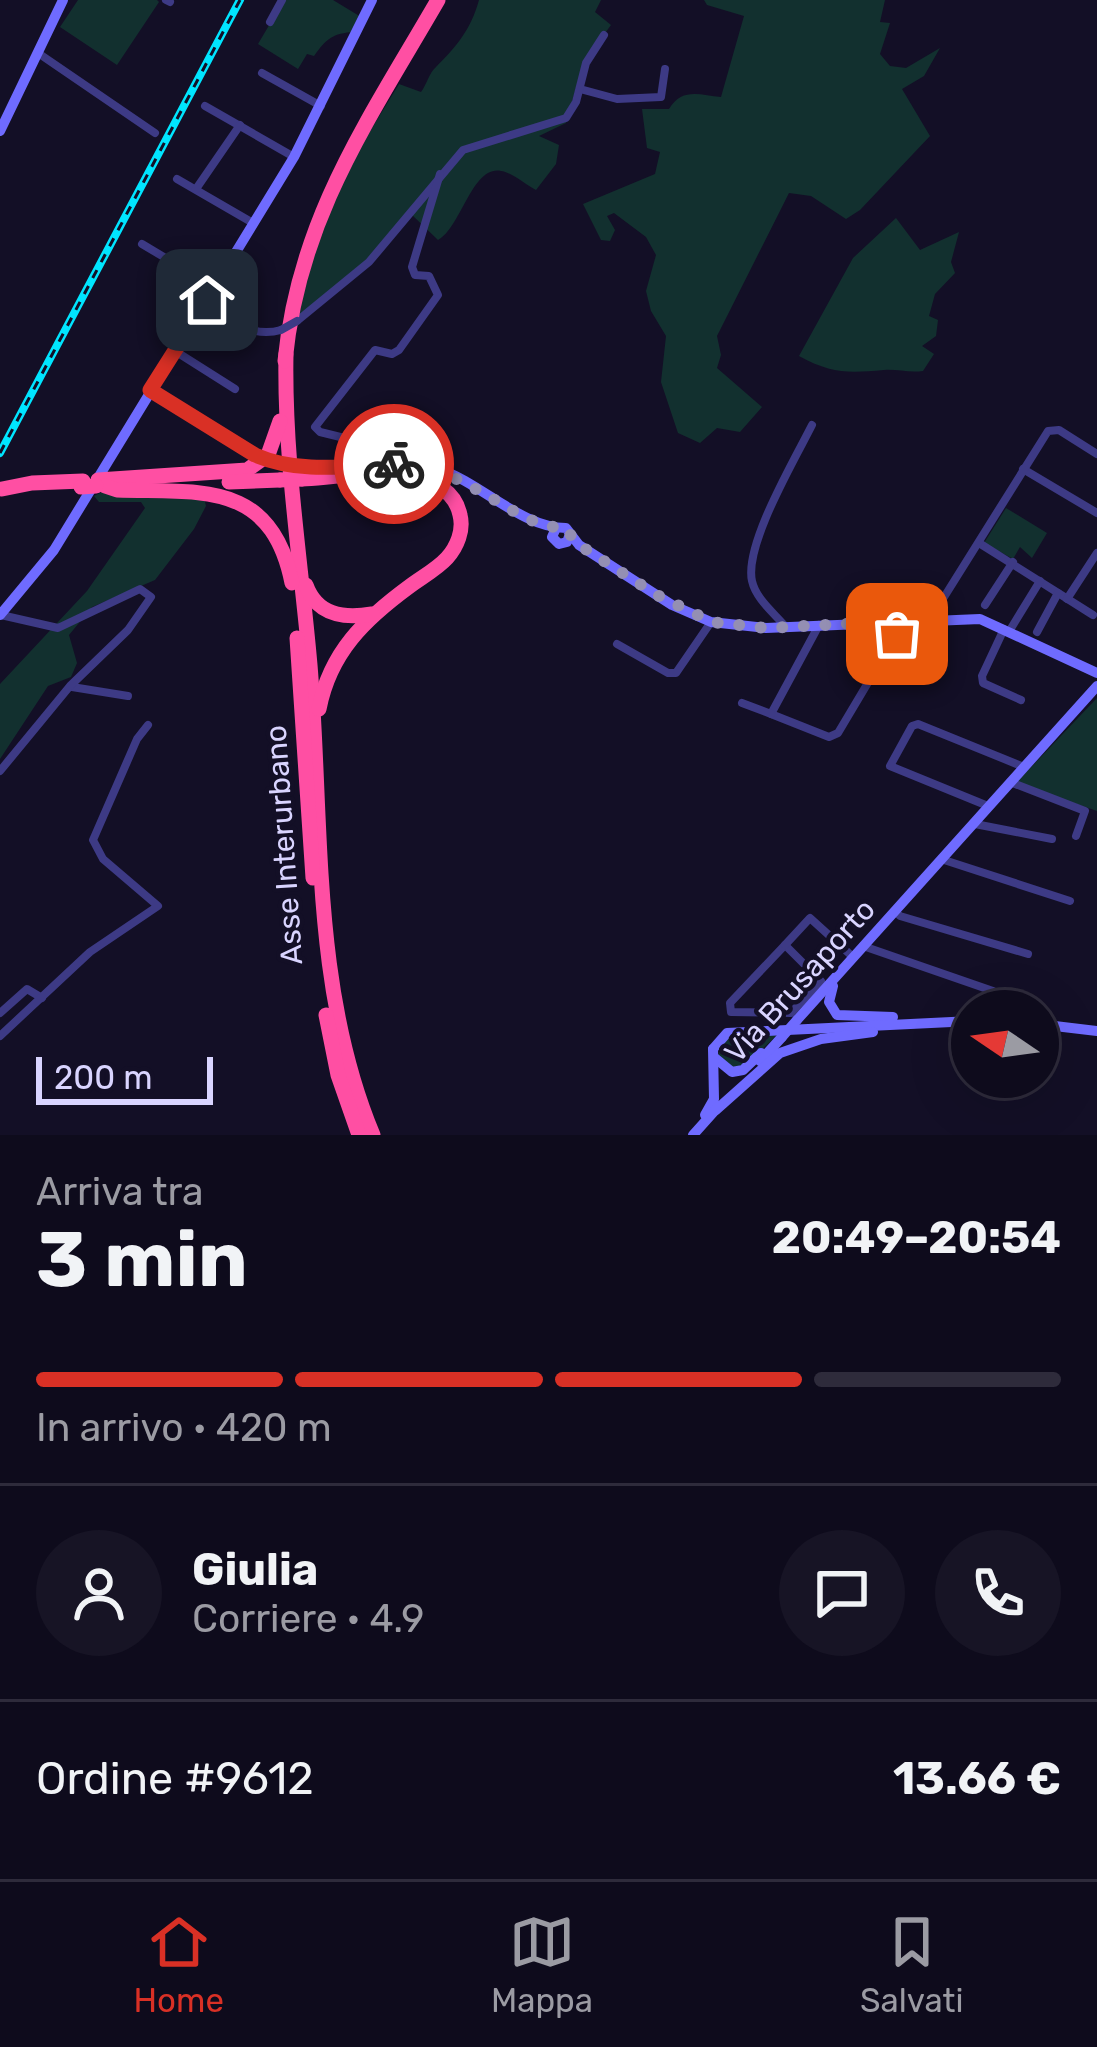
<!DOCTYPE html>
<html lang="it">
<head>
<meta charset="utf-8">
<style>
	body { margin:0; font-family:Rubik,sans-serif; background:#171425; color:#f1f3f6; height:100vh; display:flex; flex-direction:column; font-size:45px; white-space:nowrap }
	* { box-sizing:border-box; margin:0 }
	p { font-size:39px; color:#9b9ba3 }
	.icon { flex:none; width:66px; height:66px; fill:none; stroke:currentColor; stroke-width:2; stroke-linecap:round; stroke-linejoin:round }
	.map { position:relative; height:1135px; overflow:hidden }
	.sheet { display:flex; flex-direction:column; background:#0e0b1c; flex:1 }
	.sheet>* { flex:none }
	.needle { width:78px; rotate:283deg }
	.fabs { position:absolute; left:951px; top:990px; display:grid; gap:24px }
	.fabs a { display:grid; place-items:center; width:108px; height:108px; border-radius:50%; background:#0e0b1c; box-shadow:0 12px 48px #0002,0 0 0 3px #2e2b3b; font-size:60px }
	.scale { position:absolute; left:36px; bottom:30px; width:177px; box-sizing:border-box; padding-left:12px; border:6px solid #d9d4ff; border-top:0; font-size:33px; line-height:42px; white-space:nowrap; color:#d9d4ff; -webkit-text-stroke:9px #130f26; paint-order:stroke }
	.pin { position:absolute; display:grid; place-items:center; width:102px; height:102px; color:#fff; margin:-51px; border-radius:24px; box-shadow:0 6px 18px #0006 }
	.courier { position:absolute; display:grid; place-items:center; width:120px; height:120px; margin:-60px; border:9px solid #d93025; border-radius:50%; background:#fff; color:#222; box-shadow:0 3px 15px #0007 }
	.summary em { font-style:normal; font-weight:700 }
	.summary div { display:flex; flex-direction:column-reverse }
	.summary { display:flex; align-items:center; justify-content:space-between; height:204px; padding:0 36px }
	h1 { font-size:78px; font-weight:700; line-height:90px }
	.bar { display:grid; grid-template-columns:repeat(4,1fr); gap:18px 12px; align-content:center; height:144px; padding:0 36px }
	.bar i { height:15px; border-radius:9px; background:#2e2b3b }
	.bar .on { background:#d93025 }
	.bar p { grid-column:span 4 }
	.line { display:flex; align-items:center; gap:30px; padding:0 36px; border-top:3px solid #2e2b3b }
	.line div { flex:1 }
	.round { display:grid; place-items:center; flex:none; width:126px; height:126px; border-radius:63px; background:#171425 }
	.dock { display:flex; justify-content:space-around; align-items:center; height:168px; border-top:3px solid #2e2b3b; background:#0e0b1c; font-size:33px; color:#9b9ba3 }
	.dock a { display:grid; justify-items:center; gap:6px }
	.dock .on { color:#d93025 }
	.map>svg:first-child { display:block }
	.green { fill:#12302f }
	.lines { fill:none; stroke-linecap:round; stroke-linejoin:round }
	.street { stroke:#3d3a85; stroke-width:8 }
	.secondary { stroke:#6f6bff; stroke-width:10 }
	.highway { stroke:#ff4fa3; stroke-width:15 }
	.rail-casing { stroke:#00e5ff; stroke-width:8 }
	.rail { stroke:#130f26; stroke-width:3; stroke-dasharray:9; stroke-linecap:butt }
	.street-bridge { stroke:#3d3a85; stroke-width:8 }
	.secondary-bridge { stroke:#6f6bff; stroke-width:10 }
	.highway-bridge { stroke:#ff4fa3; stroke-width:15 }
	.done { stroke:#948fb3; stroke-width:12; stroke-dasharray:0 21.6 }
	.route { stroke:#d93025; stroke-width:15 }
	.labels { text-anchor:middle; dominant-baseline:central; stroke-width:9; stroke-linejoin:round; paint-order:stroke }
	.street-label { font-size:30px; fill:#d9d4ff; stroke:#130f26 }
</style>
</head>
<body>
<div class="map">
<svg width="1097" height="1135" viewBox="0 0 1097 1135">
	<rect width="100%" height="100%" fill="#130f26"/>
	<!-- green -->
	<g class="green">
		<polygon points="78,0 157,0 159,2 117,65 60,27"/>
		<path d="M 284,0 L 333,0 L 361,17 L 354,32 C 333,33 326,39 314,56 L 307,54 L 298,69 L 258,44 Z"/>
		<path d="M 479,0 L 601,0 L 595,12 L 611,25 L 583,63 L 566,123 L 539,136 L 559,145 L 556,164 L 536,190 C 526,185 511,172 501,171 C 472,165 461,228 438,240 L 410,213 L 349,280 L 297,318 L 320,233 L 356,154 L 399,84 L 421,92 C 427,84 429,73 436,67 C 457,46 471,29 479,0 Z"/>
		<path d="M 704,0 L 885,0 L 880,22 L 890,23 L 880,54 L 890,66 L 906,68 L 940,48 L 924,76 L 902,89 L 930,136 L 860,210 L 846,219 L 811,196 L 789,193 L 717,336 L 721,355 L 717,368 L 762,407 L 740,432 L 717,428 L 700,443 L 678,433 L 661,382 L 666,336 L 651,311 L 646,291 L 656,255 L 646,237 L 614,213 L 607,216 L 615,230 L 610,241 L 601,240 L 583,204 L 655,174 L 660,152 L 647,148 L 642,109 L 669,109 C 682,87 700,95 721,97 L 744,16 L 707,5 Z"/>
		<path d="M 896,218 L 920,250 L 959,232 L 951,262 L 955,273 L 935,294 L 929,316 L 938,320 L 936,336 L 922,346 L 934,354 L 923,371 C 909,373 897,369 884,370 C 848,373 832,374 799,356 L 853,258 Z"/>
		<polygon points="102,492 204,498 206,506 194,529 155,580 92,607 69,635 77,663 71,677 48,686 0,759 0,684 87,591 145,508 141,502 99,502 94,496"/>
		<polygon points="1006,508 1047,533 1032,558 1020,547 1013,559 984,543"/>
		<polygon points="1097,698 1097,811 1016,783"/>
		<polygon points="777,1035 748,1063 731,1069 718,1056 721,1044 730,1037"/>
	</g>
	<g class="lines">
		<!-- street -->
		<g class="street">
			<polyline points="166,0 170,2"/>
			<polyline points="270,22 282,0"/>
			<polyline points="38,53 155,133"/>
			<polyline points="262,73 321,106"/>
			<polyline points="580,89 617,99 661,97 665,69"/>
			<polyline points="205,106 294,157"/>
			<polyline points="177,179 253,223"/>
			<polyline points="196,189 240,125"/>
			<polyline points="142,244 214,287"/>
			<path d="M 207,300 C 230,318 249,339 281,330"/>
			<polyline points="297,321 369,262 463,150 566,118 576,102 586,63 604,35"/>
			<polyline points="175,351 235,389"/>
			<polyline points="425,465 418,456 320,432 315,427 375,350 392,354 399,350 438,295 429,276 415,275 412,267 440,174"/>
			<polyline points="1023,469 1097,513"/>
			<polyline points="979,543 1093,615"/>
			<polyline points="1067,599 1097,553"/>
			<polyline points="985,605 1013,562"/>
			<polyline points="936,619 941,602 1048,431 1059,430 1097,454"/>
			<polyline points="819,625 771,714 829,737 838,733 897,634 900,622"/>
			<path d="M 785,626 C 774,613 756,599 752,581 C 744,545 795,459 812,425"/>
			<polyline points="1004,629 982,676 983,683 1021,700"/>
			<polyline points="1010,630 1040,581"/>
			<polyline points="1037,632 1058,593"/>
			<polyline points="617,644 668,673 676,673 711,622"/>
			<polyline points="72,687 128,696"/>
			<polyline points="742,703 771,714"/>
			<polyline points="0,771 70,686 128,630 151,597 140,589 58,628 1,615"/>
			<polyline points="1010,782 1085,811 1076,836"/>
			<polyline points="988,806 890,766 912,726 918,724 1024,767"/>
			<polyline points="975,824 1052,839"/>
			<polyline points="941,859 1070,901"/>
			<polyline points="895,911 900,916 1028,954"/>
			<polygon points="785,945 821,981 791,1013 731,1012 730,1003"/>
			<polyline points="785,945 810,918 853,957"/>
			<polyline points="863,946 993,991"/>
			<polyline points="0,1013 27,989 42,998"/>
			<polyline points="0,1036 90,952 158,906 103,859 93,840 137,739 148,725"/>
		</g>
		<!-- secondary -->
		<g class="secondary">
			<polyline points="0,131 63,0"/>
			<polyline points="150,390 255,455"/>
			<path d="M 298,466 C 344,470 395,455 439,469 C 481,483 522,528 566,528 L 579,545 L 672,605 L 711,622 L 766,628 L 980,619 L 1097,673"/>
			<polyline points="556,528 552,537 559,544 567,542 570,534"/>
			<polyline points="0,615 54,550 294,157 372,0"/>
			<polyline points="833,986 829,1002 837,1015 893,1017"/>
			<polyline points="797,1020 1097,686"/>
			<polyline points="1038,1024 1097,1031"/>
			<polyline points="713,1049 727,1033 972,1021"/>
			<polyline points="715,1058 732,1072 743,1070 761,1053"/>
			<polyline points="760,1061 782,1037"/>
			<polyline points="716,1110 780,1053 821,1039 873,1032"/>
			<polyline points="705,1115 714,1099 713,1049"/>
			<polyline points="693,1135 719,1106"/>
		</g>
		<!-- highway -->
		<g class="highway">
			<path d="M 286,354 C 284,459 301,561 310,665 C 323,822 311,987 373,1135"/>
			<path d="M 285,361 C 299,218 368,121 438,0"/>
			<path d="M 302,479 C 345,477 448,457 460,515 C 464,530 457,547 447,558 C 437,569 422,577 410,586 C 365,619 330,652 319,709"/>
			<polyline points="98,480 247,470 268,455 280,421"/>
			<polyline points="229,482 280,480"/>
			<path d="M 105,486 L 117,490 C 199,493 271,479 292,583"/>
			<polyline points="2,489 32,483 83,481"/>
			<path d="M 306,585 C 317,615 343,619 372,614"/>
			<polyline points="297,638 313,878"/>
			<polyline points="326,1015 338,1075 359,1135"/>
		</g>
		<!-- rail casing -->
		<g class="rail-casing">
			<polyline id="rail" points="0,453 240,0"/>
		</g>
		<!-- rail -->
		<use href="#rail" class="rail"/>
		<!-- street-bridge -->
		<polyline class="street-bridge" points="281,330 297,321"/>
		<!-- secondary-bridge -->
		<g class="secondary-bridge">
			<polyline points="255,455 274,462"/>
			<polyline points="282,463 298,466"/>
			<polyline points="782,1037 797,1020"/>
		</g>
		<!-- highway-bridge -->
		<g class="highway-bridge">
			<polyline points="280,480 302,479"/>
			<polyline points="81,487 96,486"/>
		</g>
	</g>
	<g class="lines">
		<!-- done -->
		<path class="done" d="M 394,464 C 463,461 520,532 564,527 L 579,545 L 657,595 L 712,622 L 766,628 L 900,621 L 897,634"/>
		<!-- route -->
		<path class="route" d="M 207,300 L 150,390 L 255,455 C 298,474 348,466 394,464"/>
	</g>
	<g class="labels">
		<!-- street labels -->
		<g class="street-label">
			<text transform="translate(284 845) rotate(-94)">Asse Interurbano</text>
			<text transform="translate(800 981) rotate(-48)">Via Brusaporto</text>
		</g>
	</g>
</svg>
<div class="fabs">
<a><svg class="needle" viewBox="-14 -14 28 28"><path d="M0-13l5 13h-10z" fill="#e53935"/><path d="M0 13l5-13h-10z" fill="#9b9ba3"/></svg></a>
</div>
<div class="scale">200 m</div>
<div class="pin" style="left:897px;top:634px;background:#ea580c"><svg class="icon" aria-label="bag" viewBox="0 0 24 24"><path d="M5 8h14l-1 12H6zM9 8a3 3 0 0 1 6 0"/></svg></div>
<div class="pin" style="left:207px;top:300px;background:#1f2937"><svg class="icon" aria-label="home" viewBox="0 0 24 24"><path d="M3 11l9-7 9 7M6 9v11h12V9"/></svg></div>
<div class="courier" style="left:394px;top:464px"><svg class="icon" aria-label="bike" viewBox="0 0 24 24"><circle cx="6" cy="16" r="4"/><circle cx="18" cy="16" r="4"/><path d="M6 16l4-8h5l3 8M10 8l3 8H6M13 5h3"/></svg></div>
</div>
<section class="sheet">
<div class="summary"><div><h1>3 min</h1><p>Arriva tra</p></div><em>20:49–20:54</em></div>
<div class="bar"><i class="on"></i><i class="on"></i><i class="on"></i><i></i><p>In arrivo · 420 m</p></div>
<div class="line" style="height:216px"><a class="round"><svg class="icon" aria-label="person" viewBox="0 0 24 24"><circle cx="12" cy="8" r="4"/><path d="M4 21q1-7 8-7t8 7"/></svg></a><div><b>Giulia</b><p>Corriere · 4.9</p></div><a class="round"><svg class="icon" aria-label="chat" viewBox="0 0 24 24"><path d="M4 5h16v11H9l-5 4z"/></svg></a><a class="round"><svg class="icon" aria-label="phone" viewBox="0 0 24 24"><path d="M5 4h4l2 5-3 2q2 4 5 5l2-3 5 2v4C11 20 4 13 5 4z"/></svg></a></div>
<div class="line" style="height:156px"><div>Ordine #9612</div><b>13.66 €</b></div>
</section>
<nav class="dock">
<a class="on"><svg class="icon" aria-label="home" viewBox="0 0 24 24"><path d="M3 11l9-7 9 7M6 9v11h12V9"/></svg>Home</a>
<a><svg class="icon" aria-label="map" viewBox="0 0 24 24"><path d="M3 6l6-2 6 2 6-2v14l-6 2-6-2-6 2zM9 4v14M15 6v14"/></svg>Mappa</a>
<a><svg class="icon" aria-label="saved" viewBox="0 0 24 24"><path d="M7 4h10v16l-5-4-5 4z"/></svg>Salvati</a>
</nav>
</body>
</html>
